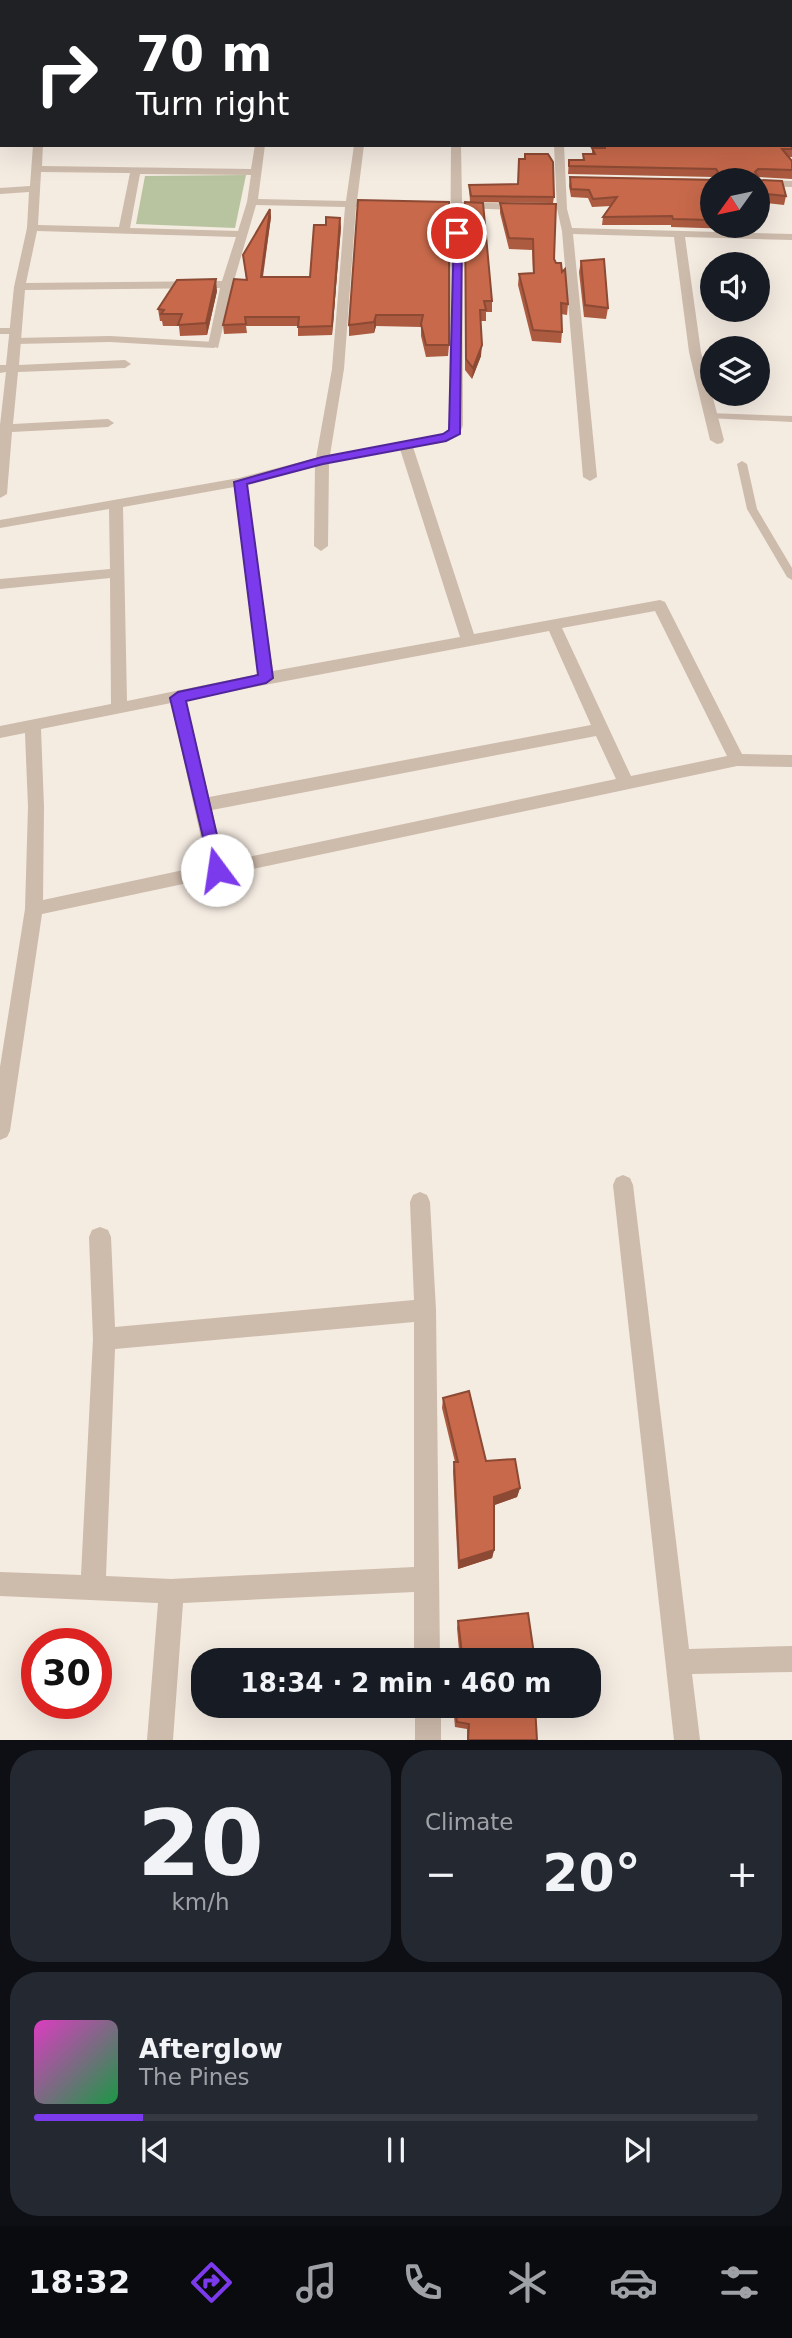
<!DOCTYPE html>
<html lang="en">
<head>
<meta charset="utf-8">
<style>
  body { margin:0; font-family:"DejaVu Sans",sans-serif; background:#242831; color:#f1f3f6; height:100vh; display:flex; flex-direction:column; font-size:26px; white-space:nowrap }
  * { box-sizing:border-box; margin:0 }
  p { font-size:23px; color:#9ea1a6 }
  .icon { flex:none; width:38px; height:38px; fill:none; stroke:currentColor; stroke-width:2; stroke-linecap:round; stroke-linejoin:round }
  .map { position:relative; height:1740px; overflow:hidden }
  .side { display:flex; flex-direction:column; gap:10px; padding:10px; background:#0d0f14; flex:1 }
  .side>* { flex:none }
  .hud { position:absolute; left:0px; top:0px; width:793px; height:147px; box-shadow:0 7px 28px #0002; background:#202124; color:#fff; overflow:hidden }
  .needle { width:46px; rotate:237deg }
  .controls { position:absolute; left:700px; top:168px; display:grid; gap:14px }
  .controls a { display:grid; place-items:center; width:70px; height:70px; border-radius:50%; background:#171b24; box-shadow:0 7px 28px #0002; font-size:35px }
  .speed { position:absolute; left:21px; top:1628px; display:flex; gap:14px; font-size:35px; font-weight:700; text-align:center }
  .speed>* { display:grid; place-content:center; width:91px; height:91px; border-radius:50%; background:#171b24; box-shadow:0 7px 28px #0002; line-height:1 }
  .speed .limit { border:10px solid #d22; background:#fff; color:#111 }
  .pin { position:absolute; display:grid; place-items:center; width:60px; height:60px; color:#fff; margin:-30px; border:4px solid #fff; border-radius:50%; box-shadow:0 2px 7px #0007 }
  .me { position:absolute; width:77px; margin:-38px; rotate:346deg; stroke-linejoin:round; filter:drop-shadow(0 0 5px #0008) }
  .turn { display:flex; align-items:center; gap:24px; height:147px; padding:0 21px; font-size:32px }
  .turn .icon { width:91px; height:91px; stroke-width:2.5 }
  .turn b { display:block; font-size:49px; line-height:60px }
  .big { font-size:52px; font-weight:700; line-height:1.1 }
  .side .card { flex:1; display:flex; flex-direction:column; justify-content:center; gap:10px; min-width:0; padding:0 24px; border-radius:28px; background:#242831 }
  .side .dial { align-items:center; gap:0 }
  .dial b { font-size:91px; line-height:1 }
  .song { display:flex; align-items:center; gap:21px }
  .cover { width:84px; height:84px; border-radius:10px; background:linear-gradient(135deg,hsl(310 70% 55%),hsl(140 70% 35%)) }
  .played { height:7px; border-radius:4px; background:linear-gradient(90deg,#7c3aed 15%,#363941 15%) }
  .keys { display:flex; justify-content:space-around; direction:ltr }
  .heat { display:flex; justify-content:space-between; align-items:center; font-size:38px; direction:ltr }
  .side .tiles { flex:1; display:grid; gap:10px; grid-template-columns:1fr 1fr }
  .card:last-child { grid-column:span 2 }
  .trip { position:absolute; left:191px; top:1648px; width:410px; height:70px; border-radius:28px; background:#171b24; box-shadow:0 7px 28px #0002; font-weight:700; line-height:70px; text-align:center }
  .tab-bar { display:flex; height:112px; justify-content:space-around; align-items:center; background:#090b0e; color:#9ea1a6 }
  .tab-bar .icon { width:49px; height:49px }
  .tab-bar .selected { color:#7c3aed }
  .tab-bar b { font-size:32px; color:#f1f3f6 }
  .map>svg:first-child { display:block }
  .green { fill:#b8c4a0 }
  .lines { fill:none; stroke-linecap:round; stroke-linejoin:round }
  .lane { fill:#cdbbac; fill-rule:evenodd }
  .street { fill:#cdbbac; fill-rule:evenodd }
  .secondary { fill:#a18a7d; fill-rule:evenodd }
  .wall { fill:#ac5a40 }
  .shaded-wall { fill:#8c4a34 }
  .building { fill:#c8694b; stroke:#8c4a34; stroke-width:2 }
  .route { fill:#7c3aed; stroke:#51269a; stroke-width:2 }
</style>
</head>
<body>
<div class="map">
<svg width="792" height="1740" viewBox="0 0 792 1740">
  <rect width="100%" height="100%" fill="#f4ebe1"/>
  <!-- green -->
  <polygon class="green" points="246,175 235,228 136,224 145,176"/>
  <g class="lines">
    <!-- lane -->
    <g class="lane">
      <polygon points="0,328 16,328 20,331 16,334 0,334"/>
      <polygon points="110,336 214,342 218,345 214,348 110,342 15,344 11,341 15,338"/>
      <polygon points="710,413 792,416 792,422 707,418 705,416"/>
      <polygon points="742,461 747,464 757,509 792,568 792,580 787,577 747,509 737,464"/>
    </g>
    <!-- street -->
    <g class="street">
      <polygon points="0,0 5,0 0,5"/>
      <rect x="62" y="0" width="8" height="2"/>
      <polygon points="144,0 245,0 247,2 145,2"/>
      <rect x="256" y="0" width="8" height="2"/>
      <polygon points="339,0 347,0 348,2 340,2"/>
      <polygon points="426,0 434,0 435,2 427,2"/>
      <polygon points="456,0 487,0 454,2"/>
      <polygon points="660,0 668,0 669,2 661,2"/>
      <polygon points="765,0 774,0 775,2 766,2"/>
      <polygon points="791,11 792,12 792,18 791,17"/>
      <rect x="0" y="27" width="2" height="6"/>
      <rect x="791" y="40" width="1" height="6"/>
      <rect x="791" y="80" width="1" height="6"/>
      <path d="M 33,145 L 43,145 L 42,166 L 251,169 L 255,145 L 265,145 L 258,199 L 346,201 L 354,145 L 364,145 L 357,201 L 365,204 L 356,207 L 344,369 L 330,455 L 442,434 L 449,430 L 451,145 L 461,145 L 462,202 L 521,204 L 526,207 L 521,210 L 462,208 L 463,425 C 458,445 430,444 413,447 L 474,634 L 660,600 L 665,602 L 742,754 L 792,755 L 792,767 L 737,766 L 42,914 L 10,1131 L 7,1137 L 0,1140 L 0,1067 L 25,909 L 28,807 L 25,733 L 0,738 L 0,726 L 111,704 L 110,578 L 0,589 L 0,579 L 110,569 L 109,509 L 0,528 L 0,520 L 239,478 L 316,458 L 332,369 L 345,207 L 256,205 L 233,284 L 218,348 L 208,345 L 220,288 L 25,290 L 19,365 L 125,360 L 131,364 L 125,368 L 18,372 L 13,424 L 108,419 L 114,423 L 108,427 L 12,432 L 7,494 L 0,498 L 0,425 L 6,372 L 0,373 L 0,365 L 6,365 L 14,287 L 27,228 L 29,192 L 0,194 L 0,188 L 30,186 ZM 41,172 L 130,173 L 119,227 L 38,225 ZM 140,174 L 251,175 L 247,202 L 238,231 L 130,228 ZM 37,231 L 236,237 L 222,281 L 26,283 ZM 400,449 L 460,637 L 273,671 L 247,484 L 315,466 L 314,546 L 321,551 L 328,546 L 329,463 ZM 234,487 L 258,674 L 127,701 L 123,507 ZM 655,611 L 727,756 L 631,776 L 562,628 ZM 549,631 L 591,725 L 209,797 L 186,700 ZM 171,703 L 207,865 L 43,900 L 44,807 L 41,729 ZM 596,736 L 616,779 L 224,862 L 212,810 Z"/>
      <polygon points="554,145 564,145 567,209 572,228 792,234 792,240 685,237 701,352 724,440 722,443 717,444 710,440 689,352 674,237 573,234 597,477 590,481 583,477 562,231 557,209"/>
      <polygon points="756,180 758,180 792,181 792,187 758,186"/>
      <polygon points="623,1175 630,1178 633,1185 689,1649 792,1646 792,1672 692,1674 700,1740 674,1740 613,1185 616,1178"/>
      <path d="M 420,1192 L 427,1195 L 430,1202 L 436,1310 L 440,1661 L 414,1661 L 414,1592 L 183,1603 L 173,1740 L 147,1740 L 158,1603 L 0,1596 L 0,1572 L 81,1575 L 93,1339 L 89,1237 L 92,1230 L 100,1227 L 108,1230 L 111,1237 L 115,1327 L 414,1300 L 410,1202 L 413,1195 ZM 414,1322 L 414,1567 L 171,1579 L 106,1576 L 115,1349 Z"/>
      <rect x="415" y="1706" width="26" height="34"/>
    </g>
    <!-- secondary -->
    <rect class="secondary" x="0" y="73" width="2" height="6"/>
  </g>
  <!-- wall -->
  <g class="wall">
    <polygon points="792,137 792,157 789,157 792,161 792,179 758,177 760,180 786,196 784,205 758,202 758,180 712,180 712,226 735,226 734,229 671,227 671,225 602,225 603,217 611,206 592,207 588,198 571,197 569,186 570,177 715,179 714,177 568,174 569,160 583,160 583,154 592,154 592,148 603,148 603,145 791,145"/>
    <polygon points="469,185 554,197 553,203 470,202"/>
    <polygon points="358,200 449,345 448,356 426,357 421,336 421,327 376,326 374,333 349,336 349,325"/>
    <polygon points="500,203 554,259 568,304 567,315 561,314 562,332 561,343 532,341 518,285 519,274 533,274 532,250 509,249 500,213"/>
    <polygon points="270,209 271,217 263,277 310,277 341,227 332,335 298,336 298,326 246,326 247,333 224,334 223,325 246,279 243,255"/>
    <polygon points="465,213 492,301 492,312 486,312 486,321 481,321 481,356 472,379 465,370"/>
    <polygon points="581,261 608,308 606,319 584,317 579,272"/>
    <polygon points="217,291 207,335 180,336 179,326 163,326 162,321 160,321 158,309"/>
    <polygon points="443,1398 486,1461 520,1488 517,1497 494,1505 494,1550 492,1558 458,1569 453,1471 454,1462 455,1462 442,1408"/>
    <polygon points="458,1621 535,1661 460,1661 457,1628"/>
    <polygon points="453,1706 535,1706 537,1740 467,1740 467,1729 455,1727"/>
  </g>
  <!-- shaded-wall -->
  <g class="shaded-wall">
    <polygon points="270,209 271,217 261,286 261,277"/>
    <polygon points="340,218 341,227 332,335 332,326"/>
    <polygon points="216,279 217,291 207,335 206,323"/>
    <polygon points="376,315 376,326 374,333 374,322"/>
    <polygon points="482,345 481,356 472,379 473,368"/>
    <polygon points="520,1488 517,1497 492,1506 494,1497"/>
    <polygon points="494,1550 492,1558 458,1569 459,1561"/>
  </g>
  <!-- building -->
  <g class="building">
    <polygon points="791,93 792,94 792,128 791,129"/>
    <polygon points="791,137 792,137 792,149 782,149 792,161 792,170 758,169 755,172 760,180 782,181 786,196 758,193 758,180 712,180 712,220 673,219 672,216 603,217 617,197 593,199 589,190 571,189 570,177 715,180 718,172 716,169 569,166 569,160 584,160 583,154 595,154 592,148 605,148 605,145 791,145"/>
    <polygon points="525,154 548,154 553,162 554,197 471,196 469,185 518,184 519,159 525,159"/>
    <polygon points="358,200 449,202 449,345 426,345 421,324 423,315 376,315 374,322 349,325"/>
    <polygon points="465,202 483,203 492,301 484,301 486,310 480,310 482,345 473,368 466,359"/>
    <polygon points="500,203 556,204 554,259 556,263 561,263 562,272 565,269 568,304 561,303 562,332 533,330 519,274 534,273 533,239 509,238"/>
    <polygon points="270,209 261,277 310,277 314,225 326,225 326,217 340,218 332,326 298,327 299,317 245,317 246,324 223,325 234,279 247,280 243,255"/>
    <polygon points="604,259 608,308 585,305 581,261"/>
    <polygon points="216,279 206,323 178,325 182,314 161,314 164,310 158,309 177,280"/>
    <polygon points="469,1391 486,1461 515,1459 520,1488 494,1497 494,1550 459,1561 454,1462 458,1462 443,1398"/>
    <polygon points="528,1613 535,1661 463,1661 458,1621"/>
    <polygon points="455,1706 535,1706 537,1740 468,1740 469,1724 457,1722"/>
  </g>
  <!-- route -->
  <polygon class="route" points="454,230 462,233 460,434 446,441 323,464 247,484 273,678 266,683 186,701 225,870 223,875 212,875 170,698 178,692 258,675 234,482 322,457 443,434 449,430"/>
</svg>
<div class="controls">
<a><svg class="needle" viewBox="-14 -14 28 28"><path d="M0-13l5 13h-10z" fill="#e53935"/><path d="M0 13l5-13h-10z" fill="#9ea1a6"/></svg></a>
<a><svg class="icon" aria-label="sound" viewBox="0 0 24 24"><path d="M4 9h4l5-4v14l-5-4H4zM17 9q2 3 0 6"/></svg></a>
<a><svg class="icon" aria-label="layers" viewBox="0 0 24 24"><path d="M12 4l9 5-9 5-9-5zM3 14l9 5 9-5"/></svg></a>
</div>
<div class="speed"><div class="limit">30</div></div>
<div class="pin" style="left:457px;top:233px;background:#d93025"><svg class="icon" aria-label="arrive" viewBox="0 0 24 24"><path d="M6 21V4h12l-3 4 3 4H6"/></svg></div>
<svg class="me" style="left:217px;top:870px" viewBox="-20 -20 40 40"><circle r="19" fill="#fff"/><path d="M0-13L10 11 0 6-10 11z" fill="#7c3aed"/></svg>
<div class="trip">18:34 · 2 min · 460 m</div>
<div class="hud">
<div class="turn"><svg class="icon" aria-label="right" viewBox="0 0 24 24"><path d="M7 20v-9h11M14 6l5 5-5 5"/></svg><div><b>70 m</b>Turn right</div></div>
</div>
</div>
<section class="side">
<div class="tiles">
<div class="card dial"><b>20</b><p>km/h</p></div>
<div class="card"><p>Climate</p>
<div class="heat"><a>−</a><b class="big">20°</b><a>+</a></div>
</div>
<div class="card">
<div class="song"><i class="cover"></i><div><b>Afterglow</b><p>The Pines</p></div></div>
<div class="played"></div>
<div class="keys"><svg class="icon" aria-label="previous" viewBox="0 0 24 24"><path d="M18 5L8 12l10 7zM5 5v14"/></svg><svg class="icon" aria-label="pause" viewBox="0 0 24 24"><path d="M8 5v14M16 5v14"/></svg><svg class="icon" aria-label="next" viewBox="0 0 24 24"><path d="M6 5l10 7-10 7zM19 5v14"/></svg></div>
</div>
</div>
</section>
<nav class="tab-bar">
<b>18:32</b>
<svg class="icon selected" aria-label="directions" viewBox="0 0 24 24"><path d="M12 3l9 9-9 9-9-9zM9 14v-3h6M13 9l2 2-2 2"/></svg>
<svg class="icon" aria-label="music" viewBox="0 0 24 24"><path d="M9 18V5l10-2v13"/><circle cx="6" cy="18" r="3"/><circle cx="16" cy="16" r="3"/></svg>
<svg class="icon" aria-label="phone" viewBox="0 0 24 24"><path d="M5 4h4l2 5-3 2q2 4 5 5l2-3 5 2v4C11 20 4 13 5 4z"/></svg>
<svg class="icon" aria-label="climate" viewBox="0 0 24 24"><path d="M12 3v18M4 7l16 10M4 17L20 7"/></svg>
<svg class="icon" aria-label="car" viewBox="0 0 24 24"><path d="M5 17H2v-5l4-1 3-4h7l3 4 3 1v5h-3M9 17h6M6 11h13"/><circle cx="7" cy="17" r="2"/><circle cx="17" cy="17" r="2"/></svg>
<svg class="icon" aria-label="filters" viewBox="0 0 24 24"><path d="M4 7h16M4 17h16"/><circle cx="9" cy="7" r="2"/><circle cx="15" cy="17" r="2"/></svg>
</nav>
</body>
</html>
